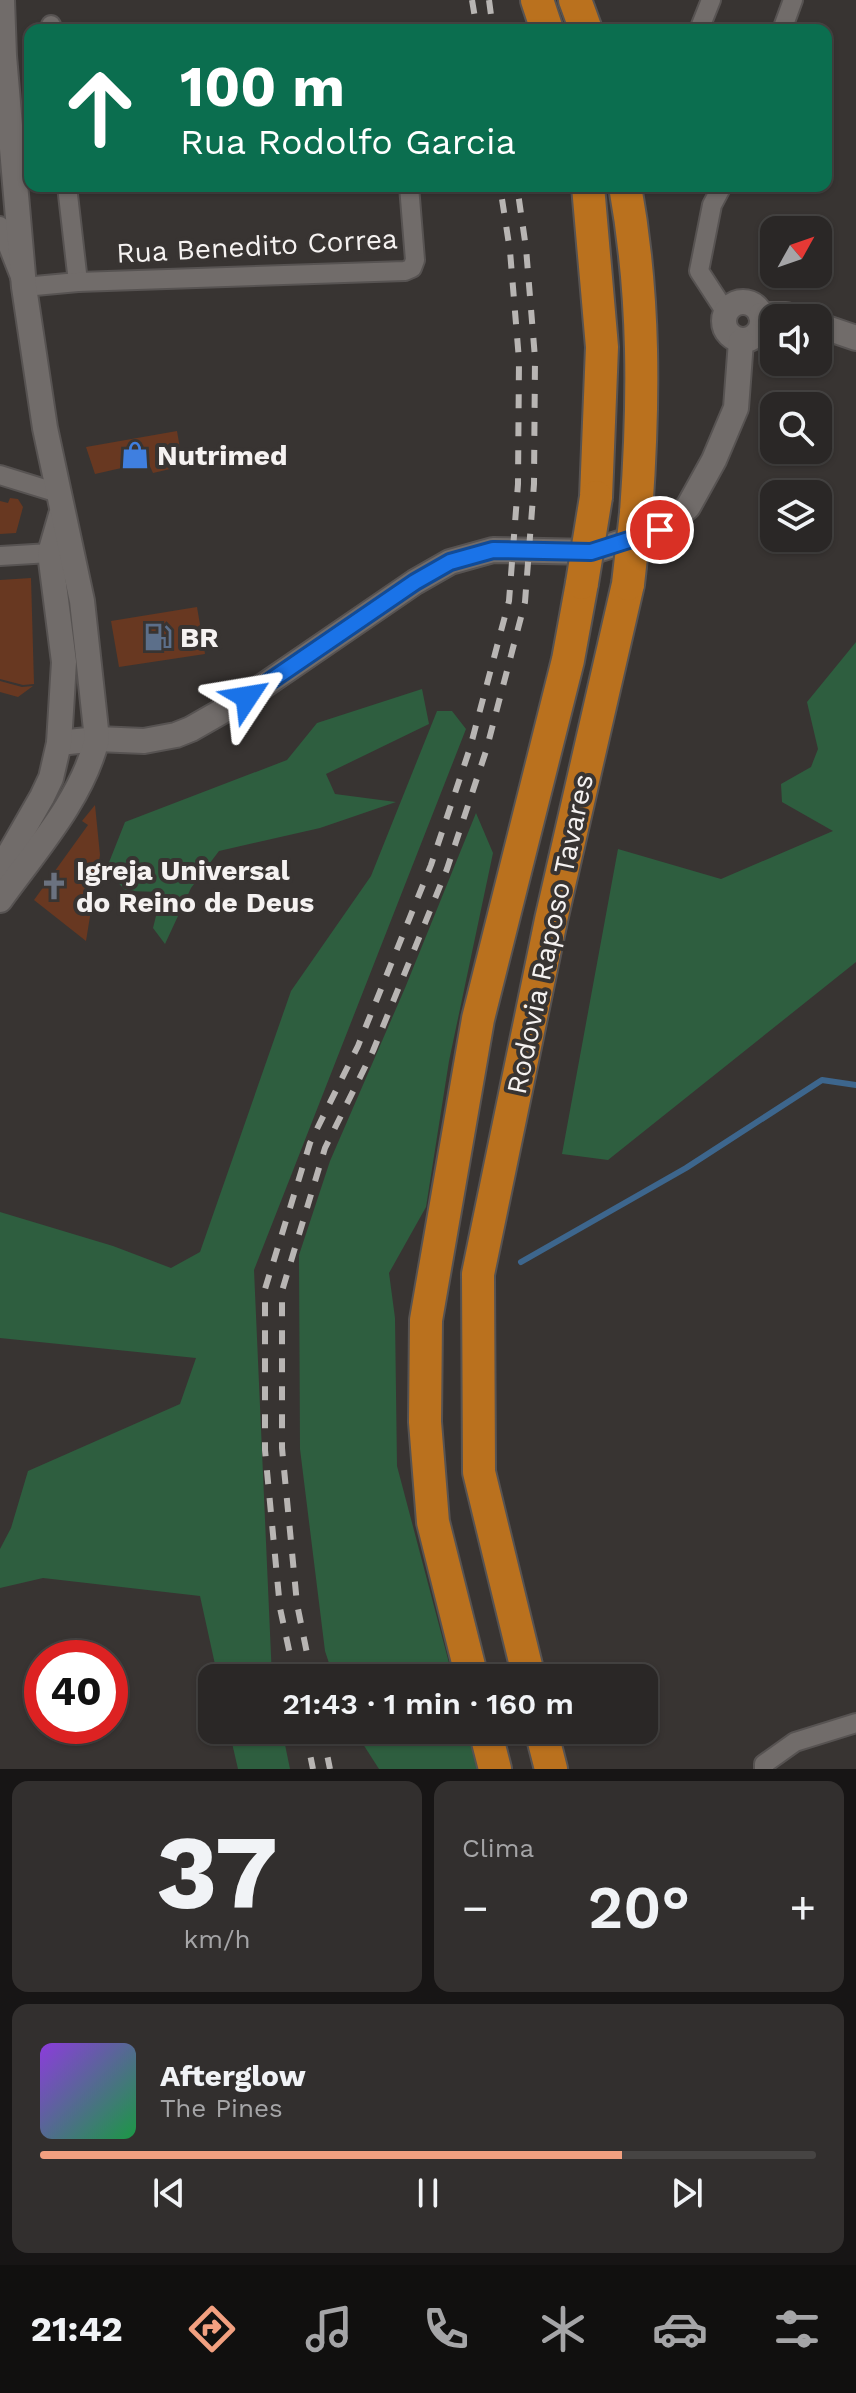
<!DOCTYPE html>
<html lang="pt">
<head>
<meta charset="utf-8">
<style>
  body { margin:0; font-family:"Work Sans",sans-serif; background:#322f2e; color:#f1f3f6; height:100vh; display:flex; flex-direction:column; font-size:30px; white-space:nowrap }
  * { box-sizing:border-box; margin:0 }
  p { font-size:26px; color:#a5a5a7 }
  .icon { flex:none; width:44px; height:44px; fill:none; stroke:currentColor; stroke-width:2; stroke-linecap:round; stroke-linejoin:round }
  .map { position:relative; height:1769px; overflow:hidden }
  .side { display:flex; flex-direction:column; gap:12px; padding:12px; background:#171515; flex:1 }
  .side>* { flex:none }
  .guide { position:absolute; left:24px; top:24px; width:808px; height:168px; border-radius:16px; box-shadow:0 2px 6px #0004,0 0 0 2px #464443; background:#0b6e4f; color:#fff; overflow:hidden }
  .needle { width:52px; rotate:50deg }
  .buttons { position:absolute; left:760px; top:216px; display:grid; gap:16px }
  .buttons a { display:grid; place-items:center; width:72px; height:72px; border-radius:16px; background:#2a2726; box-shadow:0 2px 6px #0004,0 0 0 2px #464443; font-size:40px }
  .speed { position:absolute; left:24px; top:1640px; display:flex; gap:16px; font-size:40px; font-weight:700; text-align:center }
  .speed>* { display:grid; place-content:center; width:104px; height:104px; border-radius:50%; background:#2a2726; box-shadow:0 2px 6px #0004,0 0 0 2px #464443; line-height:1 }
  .speed .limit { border:12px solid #d22; background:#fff; color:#111 }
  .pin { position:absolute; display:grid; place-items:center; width:68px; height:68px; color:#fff; margin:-34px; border:4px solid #fff; border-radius:50%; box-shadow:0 2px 8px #0007 }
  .me { position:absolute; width:88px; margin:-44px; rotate:57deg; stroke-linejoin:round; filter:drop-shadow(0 0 6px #0008) }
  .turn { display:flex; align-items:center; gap:28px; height:168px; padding:0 24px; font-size:36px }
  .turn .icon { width:104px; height:104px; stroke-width:2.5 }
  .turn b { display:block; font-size:56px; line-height:68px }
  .big { font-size:60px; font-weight:600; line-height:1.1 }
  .side .tile { flex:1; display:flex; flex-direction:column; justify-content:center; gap:12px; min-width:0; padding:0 28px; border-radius:16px; background:#322f2e }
  .side .dial { align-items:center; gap:0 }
  .dial b { font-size:104px; line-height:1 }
  .song { display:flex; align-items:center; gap:24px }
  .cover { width:96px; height:96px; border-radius:12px; background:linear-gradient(135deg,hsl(270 70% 55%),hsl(140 70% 35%)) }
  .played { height:8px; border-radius:4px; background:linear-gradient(90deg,#f2a080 75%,#464443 75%) }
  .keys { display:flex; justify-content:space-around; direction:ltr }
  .heat { display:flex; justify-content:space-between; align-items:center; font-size:44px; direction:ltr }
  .side .tiles { flex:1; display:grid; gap:12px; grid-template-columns:1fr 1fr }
  .tile:last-child { grid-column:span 2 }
  .trip { position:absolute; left:198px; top:1664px; width:460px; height:80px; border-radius:16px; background:#2a2726; box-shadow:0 2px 6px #0004,0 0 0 2px #464443; font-weight:600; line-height:80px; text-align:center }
  .tabs { display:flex; height:128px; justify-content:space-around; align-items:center; background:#11100f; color:#a5a5a7 }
  .tabs .icon { width:56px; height:56px }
  .tabs .active { color:#f2a080 }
  .tabs b { font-size:36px; color:#f1f3f6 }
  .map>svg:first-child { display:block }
  .green { fill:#2e5e3f }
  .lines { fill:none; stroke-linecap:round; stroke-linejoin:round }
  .stream { stroke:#3d668d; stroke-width:6 }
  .building { fill:#683821 }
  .street-casing { stroke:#575352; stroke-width:22 }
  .secondary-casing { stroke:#575352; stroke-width:28 }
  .highway-casing { stroke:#575352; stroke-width:36 }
  .street { stroke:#716c6a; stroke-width:18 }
  .secondary { stroke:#716c6a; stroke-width:24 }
  .highway { stroke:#ba711e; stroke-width:32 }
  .rail { stroke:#b8b5b3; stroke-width:6; stroke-dasharray:14 14; stroke-linecap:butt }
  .highway-bridge-casing { stroke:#575352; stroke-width:36; stroke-linecap:butt }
  .highway-bridge { stroke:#ba711e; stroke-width:32 }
  .route-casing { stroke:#114b97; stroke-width:20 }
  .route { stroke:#1a73e8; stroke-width:14 }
  .labels { text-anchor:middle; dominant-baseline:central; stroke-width:8; stroke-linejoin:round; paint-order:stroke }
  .street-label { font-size:28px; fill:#f5f2f1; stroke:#383432 }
  .poi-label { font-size:28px; font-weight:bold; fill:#f5f2f1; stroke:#383432; text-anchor:start }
</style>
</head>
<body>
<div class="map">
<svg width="856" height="1769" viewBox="0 0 856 1769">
  <rect width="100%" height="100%" fill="#383432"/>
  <!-- green -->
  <g class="green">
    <polygon points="856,642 856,962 608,1160 562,1154 618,849 721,879 833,831 782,802 781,784 811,767 818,749 807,702"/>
    <polygon points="422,689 429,724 326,774 335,794 396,802 320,828 219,851 191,888 165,944 153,928 162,892 126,891 106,870 125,822 287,760 317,723"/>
    <polygon points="437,711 452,711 466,729 254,1270 272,1678 218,1678 200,1596 43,1578 0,1588 0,1549 11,1528 28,1471 180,1404 196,1358 0,1338 0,1212 113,1246 171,1268 200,1252 291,991 371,876"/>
    <polygon points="476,813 493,853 449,1061 426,1207 389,1273 395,1318 397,1466 453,1678 334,1678 325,1651 300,1449 299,1255 330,1161 405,988"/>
    <polygon points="229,1730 282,1730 290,1769 238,1769"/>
    <polygon points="354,1730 467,1730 477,1769 379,1769"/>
  </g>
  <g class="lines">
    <!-- stream -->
    <polyline class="stream" points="521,1262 686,1168 822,1080 856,1085"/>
  </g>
  <!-- building -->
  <g class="building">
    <polygon points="177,431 183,466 153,473 148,462 95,474 86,447"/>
    <polygon points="10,498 18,499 23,507 16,533 0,534 0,501 8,503"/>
    <polygon points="31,578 34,684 23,685 0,679 0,580"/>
    <polygon points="197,607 205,654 119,667 111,621"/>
    <polygon points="0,681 22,687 33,686 18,697 0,692"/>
    <polygon points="95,805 100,855 86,941 34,900 88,825 82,821"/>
  </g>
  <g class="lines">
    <defs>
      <g id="street">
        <polyline points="51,25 51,30"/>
        <polyline points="699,30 711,0"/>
        <polyline points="782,30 793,0"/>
        <polyline points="67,186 78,282"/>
        <polyline points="722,186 712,205 699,271 725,311"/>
        <polyline points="0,226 24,287 78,282 405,271 412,268 415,260 409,186"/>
        <polyline points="0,475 58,493"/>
        <polyline points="0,556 50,553"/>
        <polyline points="764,1769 764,1764 795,1742 856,1723"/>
      </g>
      <g id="secondary">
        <circle cx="743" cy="321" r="19"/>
        <polyline points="761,315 786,315 796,318"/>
        <polyline points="818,325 856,338"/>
        <polyline points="59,743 97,739 144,741 176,735 191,729 247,697 415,582 450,562 493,550 591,552 660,530 688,507 714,460 736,408 741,341"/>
        <polyline points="0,870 42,797 51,778 59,743 64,662 50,553 61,515"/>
        <path d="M 0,900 C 36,850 82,799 97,739 L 82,601 L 45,428 L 24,287 L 4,56 L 2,0"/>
      </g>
      <g id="highway">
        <polyline points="537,0 547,30"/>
        <polyline points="575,0 586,30"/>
        <polyline points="588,186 602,347 596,497"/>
        <path d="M 625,186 C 645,296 644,402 636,513"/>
        <polyline points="472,1678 433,1522 425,1422 426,1320 478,1019 568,660 582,583"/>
        <polyline points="529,1678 479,1472 478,1274 551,920 628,584"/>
        <polyline points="485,1730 495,1769"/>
        <polyline points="541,1730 551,1769"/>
      </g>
    </defs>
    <!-- street casing -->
    <use href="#street" class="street-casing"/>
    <!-- secondary casing -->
    <use href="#secondary" class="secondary-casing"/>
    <!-- highway casing -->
    <use href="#highway" class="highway-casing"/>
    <!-- street -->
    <use href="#street" class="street"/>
    <!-- secondary -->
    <use href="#secondary" class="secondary"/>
    <!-- highway -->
    <use href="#highway" class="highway"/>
    <!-- rail -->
    <g class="rail">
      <polyline points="472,0 477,30"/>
      <polyline points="489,0 493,30"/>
      <polyline points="295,1678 280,1608 265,1450 265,1289 310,1143 358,1046 431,865 470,748 509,601 518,484 519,360 510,251 500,186"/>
      <polyline points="312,1678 297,1604 282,1448 282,1291 325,1148 373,1051 447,869 486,751 525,602 534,484 535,358 526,248 517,186"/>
      <polyline points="305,1730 313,1769"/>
      <polyline points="322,1730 330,1769"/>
    </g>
    <defs>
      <g id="highway-bridge">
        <polyline points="582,583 596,497"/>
        <polyline points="628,584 636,513"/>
      </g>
    </defs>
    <!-- highway-bridge casing -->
    <use href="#highway-bridge" class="highway-bridge-casing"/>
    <!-- highway-bridge -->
    <use href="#highway-bridge" class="highway-bridge"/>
  </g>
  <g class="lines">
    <defs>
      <polyline id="route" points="247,697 415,582 450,562 493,550 591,552 660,530"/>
    </defs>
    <!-- route casing -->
    <use href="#route" class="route-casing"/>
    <!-- route -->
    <use href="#route" class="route"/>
  </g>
  <!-- icons -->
  <defs>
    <symbol id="shop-bare" viewBox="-9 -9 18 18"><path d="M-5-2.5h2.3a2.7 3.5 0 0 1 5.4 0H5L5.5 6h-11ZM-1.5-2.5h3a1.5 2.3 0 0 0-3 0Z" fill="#3f7fe0" stroke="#383432" stroke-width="2.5" paint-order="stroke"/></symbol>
    <symbol id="fuel-bare" viewBox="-9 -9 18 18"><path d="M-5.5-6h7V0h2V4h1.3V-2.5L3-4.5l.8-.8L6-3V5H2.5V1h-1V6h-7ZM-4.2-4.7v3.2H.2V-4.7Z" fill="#5c6f8a" stroke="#383432" stroke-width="2.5" paint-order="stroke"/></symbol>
    <symbol id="church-bare" viewBox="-9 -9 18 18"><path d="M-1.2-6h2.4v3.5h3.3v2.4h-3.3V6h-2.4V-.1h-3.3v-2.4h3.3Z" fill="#6b7280" stroke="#383432" stroke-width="2.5" paint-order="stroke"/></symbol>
  </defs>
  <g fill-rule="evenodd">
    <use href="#shop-bare" x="115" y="435" width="40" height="40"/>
    <use href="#fuel-bare" x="138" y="617" width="40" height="40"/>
    <use href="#church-bare" x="34" y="866" width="40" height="40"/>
  </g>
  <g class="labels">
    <!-- street labels -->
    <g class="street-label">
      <text transform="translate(257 246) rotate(-3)">Rua Benedito Correa</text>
      <text transform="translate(550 934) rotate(-78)">Rodovia Raposo Tavares</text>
    </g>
    <!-- poi labels -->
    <g class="poi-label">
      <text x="157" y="455">Nutrimed</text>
      <text x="180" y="637">BR</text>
      <text x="76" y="870">Igreja Universal<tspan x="76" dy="32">do Reino de Deus</tspan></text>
    </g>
  </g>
</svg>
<div class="buttons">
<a><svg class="needle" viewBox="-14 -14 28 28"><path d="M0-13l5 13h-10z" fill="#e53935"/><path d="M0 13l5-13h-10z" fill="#a5a5a7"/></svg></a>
<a><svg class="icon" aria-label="sound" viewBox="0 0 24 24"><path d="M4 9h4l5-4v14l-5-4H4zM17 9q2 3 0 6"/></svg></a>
<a><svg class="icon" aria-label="search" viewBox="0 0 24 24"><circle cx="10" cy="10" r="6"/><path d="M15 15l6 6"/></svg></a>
<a><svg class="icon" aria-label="layers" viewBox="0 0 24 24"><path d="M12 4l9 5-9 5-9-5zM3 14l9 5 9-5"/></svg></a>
</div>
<div class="speed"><div class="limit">40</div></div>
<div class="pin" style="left:660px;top:530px;background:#d93025"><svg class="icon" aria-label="arrive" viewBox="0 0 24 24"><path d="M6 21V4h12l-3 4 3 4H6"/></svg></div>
<svg class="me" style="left:247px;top:697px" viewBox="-20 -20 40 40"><path d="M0-17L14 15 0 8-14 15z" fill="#1a73e8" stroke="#fff" stroke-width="4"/></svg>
<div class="trip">21:43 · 1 min · 160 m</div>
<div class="guide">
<div class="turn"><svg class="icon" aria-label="ahead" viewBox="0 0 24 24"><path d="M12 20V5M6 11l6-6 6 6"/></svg><div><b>100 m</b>Rua Rodolfo Garcia</div></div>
</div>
</div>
<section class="side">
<div class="tiles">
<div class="tile dial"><b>37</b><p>km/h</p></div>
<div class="tile"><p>Clima</p>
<div class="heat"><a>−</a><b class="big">20°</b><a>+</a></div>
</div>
<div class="tile">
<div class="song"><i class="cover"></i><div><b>Afterglow</b><p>The Pines</p></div></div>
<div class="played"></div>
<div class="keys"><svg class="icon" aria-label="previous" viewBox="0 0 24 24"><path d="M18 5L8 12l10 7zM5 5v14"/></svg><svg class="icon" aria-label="pause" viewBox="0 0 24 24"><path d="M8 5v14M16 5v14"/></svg><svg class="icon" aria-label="next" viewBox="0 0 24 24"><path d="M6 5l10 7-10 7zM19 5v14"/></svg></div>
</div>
</div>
</section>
<nav class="tabs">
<b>21:42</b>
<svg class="icon active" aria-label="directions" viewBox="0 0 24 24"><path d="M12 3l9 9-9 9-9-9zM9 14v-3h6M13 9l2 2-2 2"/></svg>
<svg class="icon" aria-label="music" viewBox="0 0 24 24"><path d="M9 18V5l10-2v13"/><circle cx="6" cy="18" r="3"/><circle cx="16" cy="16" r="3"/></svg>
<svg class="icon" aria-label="phone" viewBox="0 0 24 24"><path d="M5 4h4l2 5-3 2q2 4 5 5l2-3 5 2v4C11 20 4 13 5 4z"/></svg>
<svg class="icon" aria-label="climate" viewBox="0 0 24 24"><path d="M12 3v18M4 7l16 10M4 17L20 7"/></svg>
<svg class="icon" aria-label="car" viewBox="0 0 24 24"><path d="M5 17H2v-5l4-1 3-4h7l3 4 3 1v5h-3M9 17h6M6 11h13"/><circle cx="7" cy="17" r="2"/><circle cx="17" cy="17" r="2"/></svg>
<svg class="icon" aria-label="filters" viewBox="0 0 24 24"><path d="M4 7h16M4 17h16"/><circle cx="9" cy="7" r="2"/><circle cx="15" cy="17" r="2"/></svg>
</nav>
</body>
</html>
